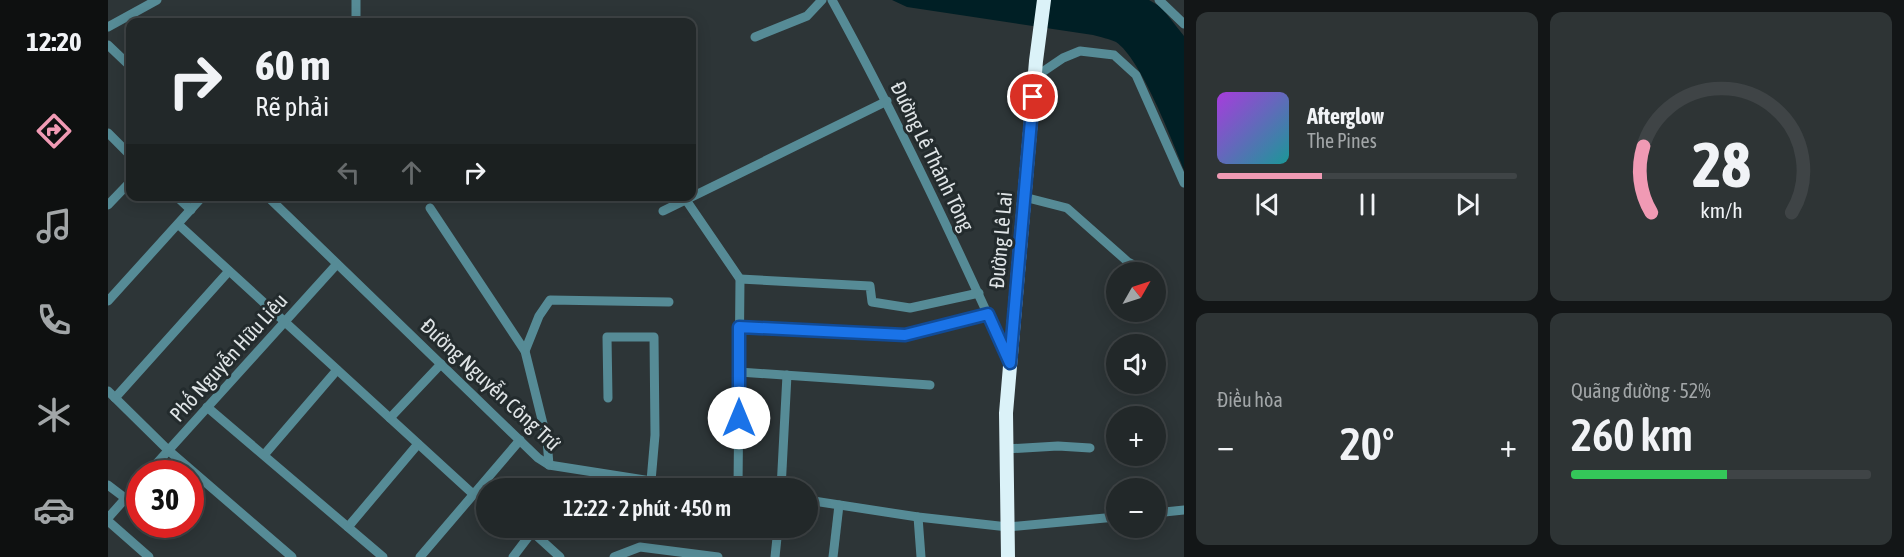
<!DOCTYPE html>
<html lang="vi">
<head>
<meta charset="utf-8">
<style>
  body { margin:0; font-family:"Asap Condensed",sans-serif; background:#2e3435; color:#f1f3f6; height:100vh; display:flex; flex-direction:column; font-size:22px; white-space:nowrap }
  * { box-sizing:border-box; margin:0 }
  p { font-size:20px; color:#a2a6a8 }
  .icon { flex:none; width:33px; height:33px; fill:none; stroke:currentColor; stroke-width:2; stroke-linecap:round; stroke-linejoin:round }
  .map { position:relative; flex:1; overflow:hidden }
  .details { display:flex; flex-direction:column; gap:12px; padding:12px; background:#131617; width:720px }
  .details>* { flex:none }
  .hud { position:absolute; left:18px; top:18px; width:570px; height:183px; border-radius:12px; box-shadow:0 3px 15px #0003,0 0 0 2px #3f4446; background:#222829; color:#f1f3f6; overflow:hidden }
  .needle { width:39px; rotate:51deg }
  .tools { position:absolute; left:998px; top:262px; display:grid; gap:12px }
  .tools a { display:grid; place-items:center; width:60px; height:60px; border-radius:50%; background:#222829; box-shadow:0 3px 15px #0003,0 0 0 2px #3f4446; font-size:30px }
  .speed { position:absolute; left:18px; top:460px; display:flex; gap:12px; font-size:30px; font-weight:700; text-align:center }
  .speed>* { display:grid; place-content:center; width:78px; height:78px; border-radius:50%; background:#222829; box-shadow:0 3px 15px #0003,0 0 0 2px #3f4446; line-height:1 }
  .speed .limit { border:9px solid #d22; background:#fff; color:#111 }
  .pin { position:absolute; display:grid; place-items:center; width:51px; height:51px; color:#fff; margin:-26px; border:3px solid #fff; border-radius:50%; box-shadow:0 2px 6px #0007 }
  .me { position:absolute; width:66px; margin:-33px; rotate:0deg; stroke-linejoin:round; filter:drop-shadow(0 0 4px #0008) }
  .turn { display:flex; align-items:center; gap:21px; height:126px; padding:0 30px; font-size:27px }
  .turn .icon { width:78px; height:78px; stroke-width:2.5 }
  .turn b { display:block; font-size:42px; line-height:51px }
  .lanes { display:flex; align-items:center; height:57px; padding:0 30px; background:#0003; justify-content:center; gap:30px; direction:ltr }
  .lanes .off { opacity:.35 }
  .big { font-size:45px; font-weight:600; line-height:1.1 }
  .details .tile { flex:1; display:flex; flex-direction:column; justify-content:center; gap:9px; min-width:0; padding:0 21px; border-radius:12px; background:#2e3435 }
  .details .dial { align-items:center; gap:0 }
  .dial svg { height:156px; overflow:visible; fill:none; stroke:#3f4446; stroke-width:7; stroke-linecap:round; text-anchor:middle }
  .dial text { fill:#f1f3f6; stroke:none }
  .song { display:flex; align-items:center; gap:18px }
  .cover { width:72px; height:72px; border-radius:9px; background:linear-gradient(135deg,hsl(280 70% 55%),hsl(180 70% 35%)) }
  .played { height:6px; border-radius:3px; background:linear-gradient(90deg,#f09ab4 35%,#3f4446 35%) }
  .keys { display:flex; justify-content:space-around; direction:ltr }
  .heat { display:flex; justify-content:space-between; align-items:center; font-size:33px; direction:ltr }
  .charge { height:9px; border-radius:4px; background:linear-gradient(90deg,#34c759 52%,#3f4446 0) }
  .details .tiles { flex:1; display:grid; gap:12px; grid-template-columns:repeat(2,1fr) }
  .trip { position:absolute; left:368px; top:478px; width:342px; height:60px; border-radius:30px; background:#222829; box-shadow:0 3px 15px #0003,0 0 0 2px #3f4446; font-weight:600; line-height:60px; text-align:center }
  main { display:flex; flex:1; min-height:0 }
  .tab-bar { display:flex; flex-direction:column; width:108px; justify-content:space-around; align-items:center; background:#0e1010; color:#a2a6a8 }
  .tab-bar .icon { width:42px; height:42px }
  .tab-bar .selected { color:#f09ab4 }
  .tab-bar b { font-size:27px; color:#f1f3f6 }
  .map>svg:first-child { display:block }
  .water { fill:#001f25 }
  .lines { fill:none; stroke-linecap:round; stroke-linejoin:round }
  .minor { stroke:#568b96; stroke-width:9 }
  .highway { stroke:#dbf2f8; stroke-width:14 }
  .route-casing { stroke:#114b97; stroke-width:15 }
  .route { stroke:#1a73e8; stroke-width:10 }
  .labels { text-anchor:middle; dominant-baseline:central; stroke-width:6; stroke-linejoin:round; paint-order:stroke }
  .street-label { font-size:21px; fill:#dfe4e6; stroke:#232b2d }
</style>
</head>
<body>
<main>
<nav class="tab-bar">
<b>12:20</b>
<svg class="icon selected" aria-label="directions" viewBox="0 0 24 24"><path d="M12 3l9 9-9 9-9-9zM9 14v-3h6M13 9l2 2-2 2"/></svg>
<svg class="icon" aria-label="music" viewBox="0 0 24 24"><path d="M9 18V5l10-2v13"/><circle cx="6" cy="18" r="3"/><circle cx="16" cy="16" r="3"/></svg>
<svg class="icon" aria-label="phone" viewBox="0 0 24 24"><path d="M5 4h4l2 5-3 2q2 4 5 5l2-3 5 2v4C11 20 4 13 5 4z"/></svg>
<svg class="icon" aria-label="climate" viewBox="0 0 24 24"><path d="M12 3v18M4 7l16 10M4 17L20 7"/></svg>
<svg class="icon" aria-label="car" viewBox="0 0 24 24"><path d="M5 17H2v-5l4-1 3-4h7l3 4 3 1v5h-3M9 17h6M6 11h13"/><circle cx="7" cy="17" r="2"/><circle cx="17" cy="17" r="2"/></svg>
</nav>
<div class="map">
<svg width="1076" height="557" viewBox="0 0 1076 557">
  <rect width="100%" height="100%" fill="#2d3537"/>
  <!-- water -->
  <path class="water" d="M 784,0 L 1041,0 L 1053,7 L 1076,36 L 1076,170 C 1064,140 1033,59 1008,42 C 1002,39 992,37 985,35 L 799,7 Z"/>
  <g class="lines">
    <!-- minor -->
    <g class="minor">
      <polyline points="248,0 248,22"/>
      <path d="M 724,0 C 789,118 845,238 901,361"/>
      <polyline points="1051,0 1076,24"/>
      <polyline points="0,27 49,0"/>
      <polyline points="647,37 699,16 714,0"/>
      <polyline points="0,45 22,66"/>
      <polyline points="927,77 955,58 972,51 1006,55 1028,75 1076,183"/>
      <polyline points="0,133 22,155"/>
      <polyline points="68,196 83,210"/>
      <polyline points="159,196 430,458 441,465 543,481 634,489"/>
      <polyline points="916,197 959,208 1020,262 1041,273"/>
      <polyline points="578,200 632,279 630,488"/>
      <polyline points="0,205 22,182"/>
      <polyline points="322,208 417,351 439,440 441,465"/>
      <polyline points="555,211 779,101"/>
      <polyline points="71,225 365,494"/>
      <polyline points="632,279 762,286 764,302 802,308 871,293"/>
      <polyline points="0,301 95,196"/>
      <polyline points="631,327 797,335 880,314"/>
      <polyline points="417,351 431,316 442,300 561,302"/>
      <polyline points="631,372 822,385"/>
      <polyline points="0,391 60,450 184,557"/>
      <polyline points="7,398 121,271"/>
      <polyline points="500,398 499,337 546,337 547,435 543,481"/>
      <polyline points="99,407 275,557"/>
      <polyline points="282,418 333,364"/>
      <polyline points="898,449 950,446 982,448"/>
      <polyline points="156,455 229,370"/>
      <polyline points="39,474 229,264"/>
      <polyline points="0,485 17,498"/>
      <polyline points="673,489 679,375"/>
      <polyline points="699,500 810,517 900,527 1008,517"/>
      <polyline points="1047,513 1076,510"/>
      <polyline points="810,517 813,557"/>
      <polyline points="0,518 32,482"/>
      <polyline points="0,521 41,557"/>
      <polyline points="240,527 310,444"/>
      <polyline points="420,528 452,557"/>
      <polyline points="312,557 412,440"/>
      <polyline points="405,557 424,532"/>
      <polyline points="506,557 532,547 610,557"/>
      <polyline points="667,557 670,528"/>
      <polyline points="725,557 731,505"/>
    </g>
    <!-- highway -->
    <polyline class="highway" points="900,557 898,413 928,61 936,0"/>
  </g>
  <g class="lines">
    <defs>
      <polyline id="route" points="631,418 631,327 797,335 880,314 902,363 925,97"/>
    </defs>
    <!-- route casing -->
    <use href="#route" class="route-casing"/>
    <!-- route -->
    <use href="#route" class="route"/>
  </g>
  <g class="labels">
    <!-- street labels -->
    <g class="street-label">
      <text transform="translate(825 156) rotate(64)">Đường Lê Thánh Tông</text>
      <text transform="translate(892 240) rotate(-85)">Đường Lê Lai</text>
      <text transform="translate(120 357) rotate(-48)">Phố Nguyễn Hữu Liêu</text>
      <text transform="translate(383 384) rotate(43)">Đường Nguyễn Công Trứ</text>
    </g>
  </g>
</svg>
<div class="tools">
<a><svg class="needle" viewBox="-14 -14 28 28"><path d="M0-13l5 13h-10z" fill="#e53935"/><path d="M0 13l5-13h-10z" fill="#a2a6a8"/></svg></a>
<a><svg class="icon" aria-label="sound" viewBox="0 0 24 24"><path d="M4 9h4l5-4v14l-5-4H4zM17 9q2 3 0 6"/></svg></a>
<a>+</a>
<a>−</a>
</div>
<div class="speed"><div class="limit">30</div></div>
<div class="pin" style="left:925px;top:97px;background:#d93025"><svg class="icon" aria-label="arrive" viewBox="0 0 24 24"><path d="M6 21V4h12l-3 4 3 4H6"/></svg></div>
<svg class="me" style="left:631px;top:418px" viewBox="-20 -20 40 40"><circle r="19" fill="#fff"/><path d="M0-13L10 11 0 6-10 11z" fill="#1a73e8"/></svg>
<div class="trip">12:22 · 2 phút · 450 m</div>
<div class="hud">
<div class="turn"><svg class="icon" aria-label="right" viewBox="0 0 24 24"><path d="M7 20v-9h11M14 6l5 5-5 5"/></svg><div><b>60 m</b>Rẽ phải</div></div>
<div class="lanes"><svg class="icon off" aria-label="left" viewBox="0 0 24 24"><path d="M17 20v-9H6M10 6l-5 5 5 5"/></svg><svg class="icon off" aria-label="ahead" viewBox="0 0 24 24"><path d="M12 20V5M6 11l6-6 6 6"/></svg><svg class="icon" aria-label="right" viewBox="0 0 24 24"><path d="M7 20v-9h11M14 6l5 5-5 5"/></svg></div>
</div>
</div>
<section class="details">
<div class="tiles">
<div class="tile">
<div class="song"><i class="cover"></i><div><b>Afterglow</b><p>The Pines</p></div></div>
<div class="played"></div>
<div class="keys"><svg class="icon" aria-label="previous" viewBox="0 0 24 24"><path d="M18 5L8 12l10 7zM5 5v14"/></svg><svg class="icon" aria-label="pause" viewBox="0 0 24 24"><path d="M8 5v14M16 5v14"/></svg><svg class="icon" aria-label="next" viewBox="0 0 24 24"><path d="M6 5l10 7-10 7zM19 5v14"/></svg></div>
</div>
<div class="tile dial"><svg viewBox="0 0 100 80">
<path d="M14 69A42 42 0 1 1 86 69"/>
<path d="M14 69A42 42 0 0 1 10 35" stroke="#f09ab4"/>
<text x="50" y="56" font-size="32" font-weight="700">28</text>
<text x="50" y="72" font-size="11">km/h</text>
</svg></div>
<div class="tile"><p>Điều hòa</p>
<div class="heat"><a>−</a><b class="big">20°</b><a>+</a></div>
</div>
<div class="tile"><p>Quãng đường · 52%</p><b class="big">260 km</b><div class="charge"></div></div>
</div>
</section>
</main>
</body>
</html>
